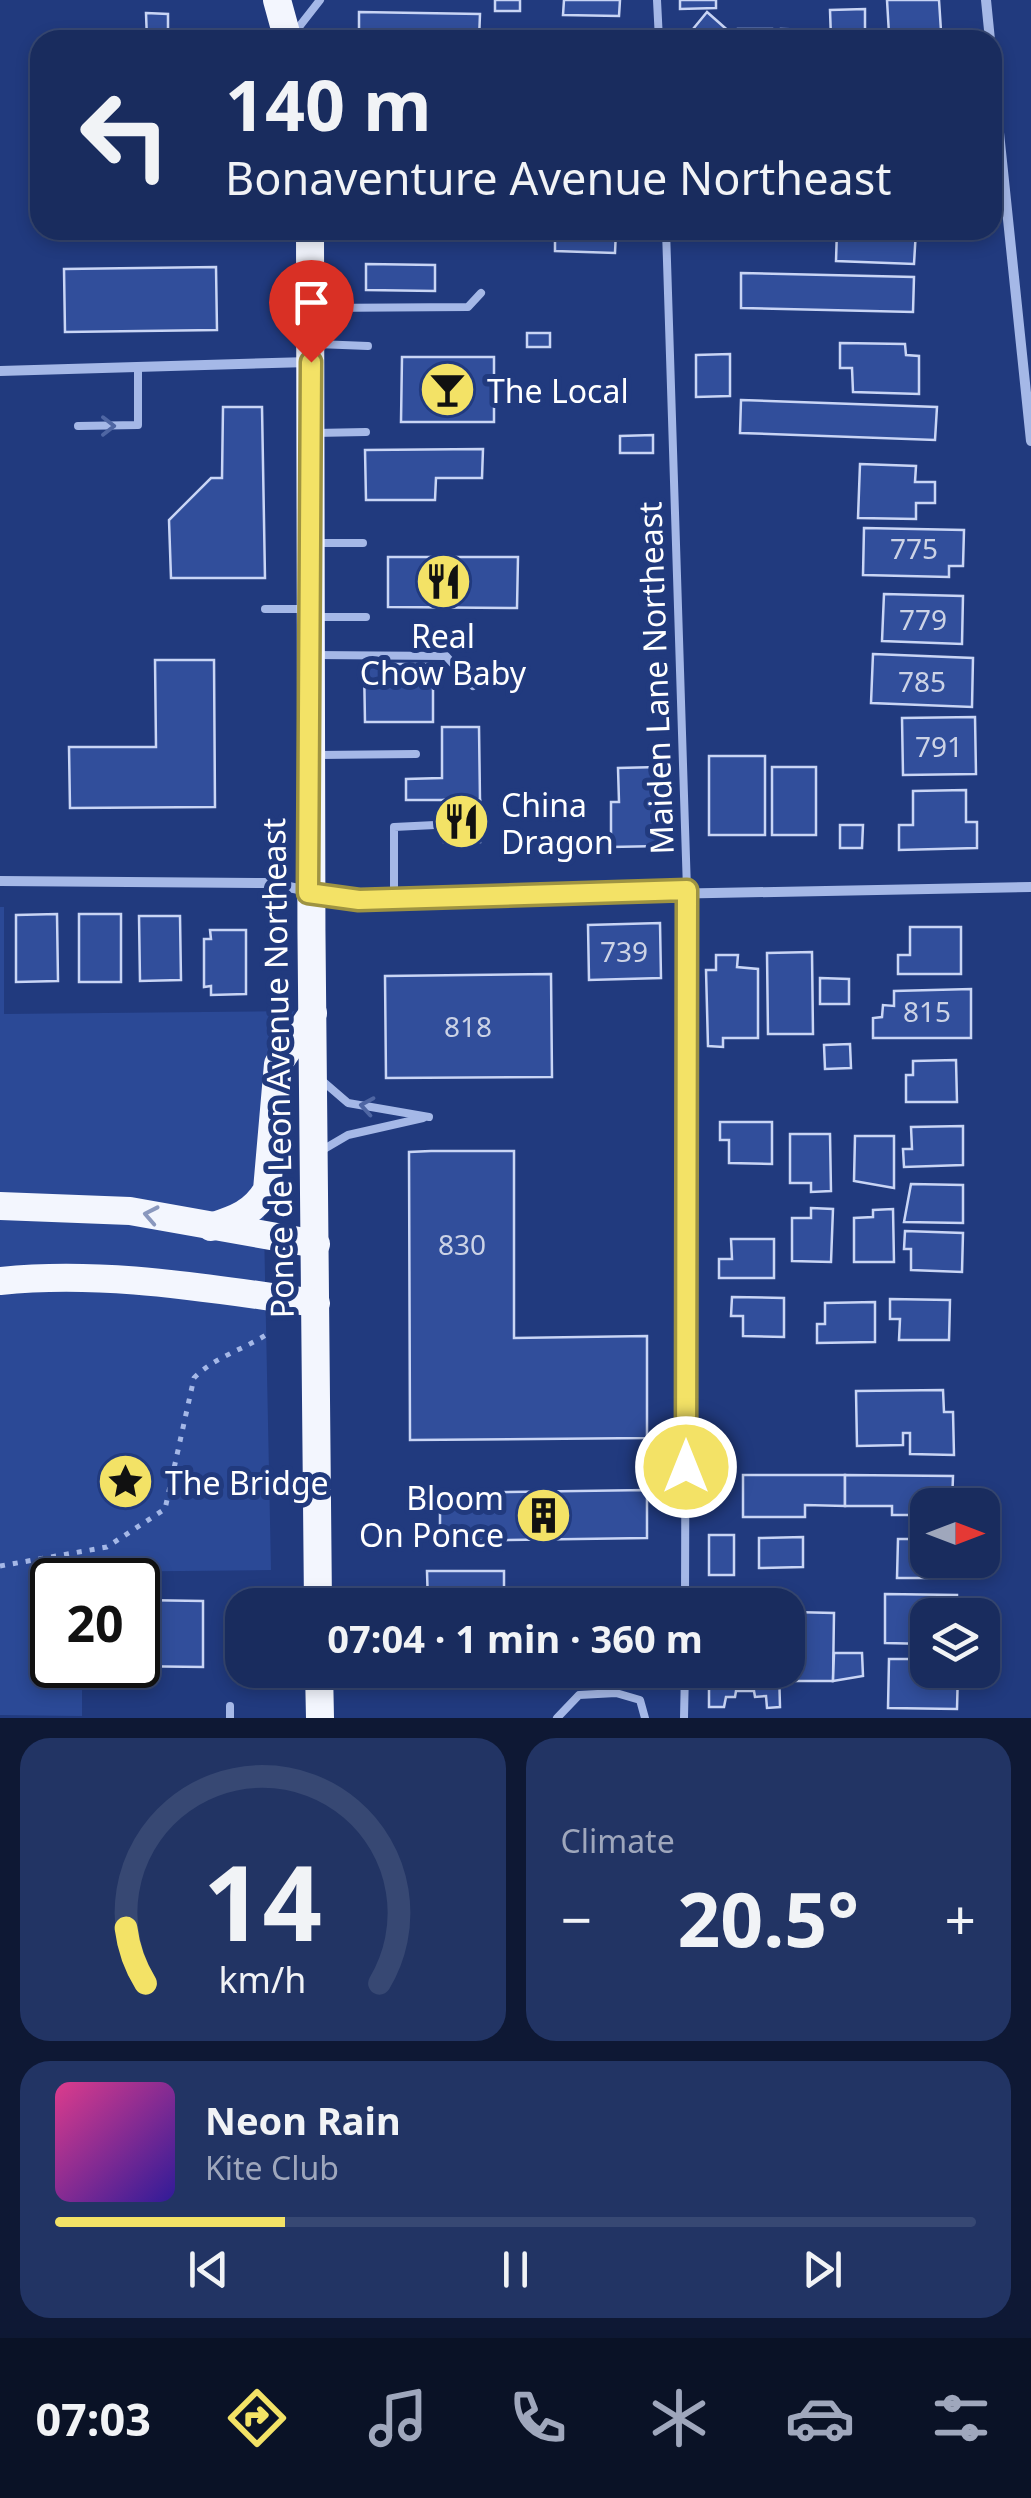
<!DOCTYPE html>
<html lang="en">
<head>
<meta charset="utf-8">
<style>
  body { margin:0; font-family:"Noto Sans",sans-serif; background:#223464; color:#f1f3f6; height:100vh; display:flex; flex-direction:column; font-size:38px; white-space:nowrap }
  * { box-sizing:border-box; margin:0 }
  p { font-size:32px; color:#9fa7bc }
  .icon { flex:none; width:55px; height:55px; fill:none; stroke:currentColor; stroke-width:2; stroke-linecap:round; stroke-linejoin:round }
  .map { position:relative; height:1718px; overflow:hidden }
  .side { display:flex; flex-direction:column; gap:20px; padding:20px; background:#0e1834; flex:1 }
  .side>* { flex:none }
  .top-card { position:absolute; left:30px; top:30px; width:972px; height:210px; border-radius:30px; box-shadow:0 5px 15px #0003,0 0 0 2px #374873; background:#192c5e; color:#f1f3f6; overflow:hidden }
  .needle { width:65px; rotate:90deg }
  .fabs { position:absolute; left:910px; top:1488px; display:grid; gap:20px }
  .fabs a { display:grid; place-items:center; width:90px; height:90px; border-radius:20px; background:#192c5e; box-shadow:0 5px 15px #0003,0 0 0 2px #374873; font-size:50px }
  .speed { position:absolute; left:30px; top:1558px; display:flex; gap:20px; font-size:50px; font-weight:700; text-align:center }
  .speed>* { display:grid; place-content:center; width:130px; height:130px; border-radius:50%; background:#192c5e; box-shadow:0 5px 15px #0003,0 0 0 2px #374873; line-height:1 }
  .speed .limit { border:5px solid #111; border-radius:15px; background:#fff; color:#111 }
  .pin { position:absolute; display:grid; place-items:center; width:85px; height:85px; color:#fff; margin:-102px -42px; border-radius:50% 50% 50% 0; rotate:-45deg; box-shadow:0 0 10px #0007 }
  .pin .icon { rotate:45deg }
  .me { position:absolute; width:110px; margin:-55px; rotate:0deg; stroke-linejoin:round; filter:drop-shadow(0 0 8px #0008) }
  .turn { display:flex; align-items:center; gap:35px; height:210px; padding:0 30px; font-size:45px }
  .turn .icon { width:130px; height:130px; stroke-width:2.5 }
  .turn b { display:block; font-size:70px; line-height:85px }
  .big { font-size:75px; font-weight:700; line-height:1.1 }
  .side .widget { flex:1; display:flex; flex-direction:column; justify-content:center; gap:15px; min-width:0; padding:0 35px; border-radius:30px; background:#223464 }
  .side .dial { align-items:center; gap:0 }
  .dial svg { height:260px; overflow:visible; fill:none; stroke:#374873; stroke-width:7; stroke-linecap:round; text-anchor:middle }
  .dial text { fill:#f1f3f6; stroke:none }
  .song { display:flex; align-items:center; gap:30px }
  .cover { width:120px; height:120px; border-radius:15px; background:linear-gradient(135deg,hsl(330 70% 55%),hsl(250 70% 35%)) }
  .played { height:10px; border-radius:5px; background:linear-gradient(90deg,#f3e266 25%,#374873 25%) }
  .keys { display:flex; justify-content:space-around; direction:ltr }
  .heat { display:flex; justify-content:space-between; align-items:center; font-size:55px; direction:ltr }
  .side .tiles { flex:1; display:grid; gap:20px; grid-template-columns:1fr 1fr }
  .widget:last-child { grid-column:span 2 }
  .trip { position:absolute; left:225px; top:1588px; width:580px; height:100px; border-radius:30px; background:#192c5e; box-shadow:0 5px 15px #0003,0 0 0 2px #374873; font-weight:700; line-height:100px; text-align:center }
  .menu { display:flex; height:160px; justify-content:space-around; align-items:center; background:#0a1226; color:#9fa7bc }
  .menu .icon { width:70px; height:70px }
  .menu .active { color:#f3e266 }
  .menu b { font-size:45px; color:#f1f3f6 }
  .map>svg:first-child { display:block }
  .green { fill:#2b4996 }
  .building { fill:#314e9b; stroke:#c9d5f5; stroke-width:2.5 }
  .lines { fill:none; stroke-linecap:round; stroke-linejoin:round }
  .path { stroke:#a5b8e7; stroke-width:5; stroke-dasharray:5 8; stroke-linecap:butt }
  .service { stroke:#a5b8e7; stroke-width:8 }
  .minor { stroke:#a5b8e7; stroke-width:10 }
  .trunk { stroke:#f3f6fe; stroke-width:28 }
  .oneway { stroke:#4f66a3 }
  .oneway2 { stroke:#8a98be }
  .route-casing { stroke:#9e9342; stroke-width:25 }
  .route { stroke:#f3e266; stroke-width:18 }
  .labels { text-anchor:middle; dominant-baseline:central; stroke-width:10; stroke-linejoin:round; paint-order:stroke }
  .number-label { font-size:28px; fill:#ccd3e6 }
  .poi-label { font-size:32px; fill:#fff; stroke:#213a7e; text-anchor:start }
  .street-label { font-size:32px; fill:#fff; stroke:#213a7e }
</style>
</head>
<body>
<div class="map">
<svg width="1031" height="1718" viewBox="0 0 1031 1718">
  <rect width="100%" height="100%" fill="#213a7e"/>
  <!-- green -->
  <polygon class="green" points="0,907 4,907 4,1014 294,1011 270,1072 263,1178 271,1570 82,1572 82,1580 52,1580 52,1665 82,1665 82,1716 0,1715"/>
  <!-- building -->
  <g class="building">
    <rect x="495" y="0" width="25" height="11"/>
    <polygon points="564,0 620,0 619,16 563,15"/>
    <polygon points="680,0 716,0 716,8 680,9"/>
    <polygon points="887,0 939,0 941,31 889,34"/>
    <polygon points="865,9 865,37 831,38 830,10"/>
    <polygon points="359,12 480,14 479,40 359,40"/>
    <polygon points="707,12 733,35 729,40 684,40"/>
    <polygon points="146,13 168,14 168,40 147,40"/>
    <rect x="738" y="29" width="34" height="11"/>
    <polygon points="781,29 816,30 815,40 781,40"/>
    <polygon points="555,230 616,230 615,253 555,251"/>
    <polygon points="837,230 916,230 914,264 836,261"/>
    <polygon points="366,264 435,265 435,291 366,290"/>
    <polygon points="216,267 217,330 65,332 64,269"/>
    <polygon points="741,273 914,277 913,312 741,308"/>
    <rect x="527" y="333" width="23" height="14"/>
    <polygon points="840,343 905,344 906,355 919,356 919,394 853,392 852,368 840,368"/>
    <polygon points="730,354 730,396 696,397 696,355"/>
    <polygon points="402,357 494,357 494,422 401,422"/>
    <polygon points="741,400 937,407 935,440 740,433"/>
    <polygon points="223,407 262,407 265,578 171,578 169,520 211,478 222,478"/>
    <polygon points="653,435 653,453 620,453 620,436"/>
    <polygon points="483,449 482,478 436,478 435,500 366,500 365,450"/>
    <polygon points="860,464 916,466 915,482 935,482 935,503 916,503 916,519 858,518"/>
    <polygon points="864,528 964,530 963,566 949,566 949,577 863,575"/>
    <polygon points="388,557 518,557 517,608 388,607"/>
    <polygon points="884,594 963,596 962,644 882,641"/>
    <polygon points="873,654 973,658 972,707 871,703"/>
    <polygon points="155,660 214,660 215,807 70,808 69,747 156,747"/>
    <polygon points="364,664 433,664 433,722 365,722"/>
    <polygon points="975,717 976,774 903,775 902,718"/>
    <polygon points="442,727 479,727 480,800 406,800 406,779 442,778"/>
    <rect x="709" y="756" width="56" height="79"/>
    <polygon points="658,767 660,846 611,847 611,802 619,802 618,768"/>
    <rect x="772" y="767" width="44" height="68"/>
    <polygon points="966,790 966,822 977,822 977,848 899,850 899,825 913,825 913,791"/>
    <rect x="444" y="800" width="36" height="42"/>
    <polygon points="840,825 863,825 862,848 840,848"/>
    <polygon points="57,914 58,981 16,982 16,915"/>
    <rect x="79" y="914" width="42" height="68"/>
    <polygon points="139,916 180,916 181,980 140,981"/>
    <polygon points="660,923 661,978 589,980 588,925"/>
    <polygon points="910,927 961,927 961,974 898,974 898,955 910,955"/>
    <polygon points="210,930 246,930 246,994 211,995 211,986 204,987 204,939 211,939"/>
    <polygon points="812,952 813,1034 768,1034 767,953"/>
    <polygon points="716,955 738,955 737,967 758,969 758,1038 723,1038 723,1047 708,1046 706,970 716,970"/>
    <polygon points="551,974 552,1077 386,1078 385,976"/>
    <polygon points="820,978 849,979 849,1004 820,1004"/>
    <polygon points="971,989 971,1038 873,1038 873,1018 882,1017 883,1005 894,1006 894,991"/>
    <polygon points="850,1044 851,1068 825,1069 824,1045"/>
    <polygon points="956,1060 957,1102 906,1102 906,1075 913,1075 913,1061"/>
    <polygon points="720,1122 772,1122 772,1164 729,1163 729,1140 720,1140"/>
    <polygon points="963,1126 963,1165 904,1167 903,1149 912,1149 911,1127"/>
    <polygon points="790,1134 830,1134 831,1191 811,1192 811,1183 790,1183"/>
    <polygon points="855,1136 894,1136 894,1188 854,1181"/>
    <polygon points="431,1151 514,1151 514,1338 647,1336 647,1438 410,1440 409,1152"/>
    <polygon points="911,1184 963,1185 963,1223 904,1222"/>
    <polygon points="811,1208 833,1209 831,1262 792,1261 792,1218 811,1218"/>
    <polygon points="893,1209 894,1262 854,1262 854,1218 873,1217 873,1210"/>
    <polygon points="905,1231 963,1233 962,1272 911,1270 911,1249 904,1249"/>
    <polygon points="731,1239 774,1239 774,1278 719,1278 719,1259 732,1259"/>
    <polygon points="732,1297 784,1298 784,1337 743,1336 743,1316 731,1316"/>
    <polygon points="890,1299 950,1300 949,1340 899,1340 900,1319 890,1319"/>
    <polygon points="875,1302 875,1342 817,1343 817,1324 825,1324 825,1303"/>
    <polygon points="943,1390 944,1412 953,1412 954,1455 910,1454 910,1433 903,1433 903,1445 857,1446 856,1391"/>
    <polygon points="743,1475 845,1475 845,1506 805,1505 805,1517 743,1517"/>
    <polygon points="845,1475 953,1476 952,1505 928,1505 928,1515 892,1515 892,1506 845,1506"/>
    <polygon points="647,1490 647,1538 440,1541 440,1493"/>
    <rect x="709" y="1535" width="25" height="40"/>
    <polygon points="803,1537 803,1567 759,1568 759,1538"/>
    <polygon points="898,1539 928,1539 928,1560 956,1560 956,1578 897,1578"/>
    <polygon points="427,1571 504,1571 504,1605 428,1605"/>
    <polygon points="885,1594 957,1595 957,1615 928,1615 928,1644 885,1643"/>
    <polygon points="138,1600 203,1601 203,1667 125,1666 138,1665"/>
    <polygon points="793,1612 834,1613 833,1681 793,1681"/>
    <polygon points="834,1653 862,1653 863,1676 833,1681"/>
    <polygon points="889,1659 928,1659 928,1670 958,1670 957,1709 888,1708"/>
    <polygon points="709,1670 779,1670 780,1707 767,1708 766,1696 755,1697 754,1691 736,1691 735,1697 726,1697 724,1707 709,1707"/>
  </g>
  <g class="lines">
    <!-- path -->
    <path class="path" d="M 0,1566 L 107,1547 L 165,1509 L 194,1378 C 213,1358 242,1350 266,1335"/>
    <!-- service -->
    <g class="service">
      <polyline points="657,0 659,40"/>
      <polyline points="295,32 320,0"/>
      <polyline points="666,230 687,890 685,1605"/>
      <polyline points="315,308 468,307 481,293"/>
      <polyline points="317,344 368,346"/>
      <polyline points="78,426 138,425 138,367"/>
      <polyline points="315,433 366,432"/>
      <polyline points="317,543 363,543"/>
      <polyline points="265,609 305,609"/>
      <polyline points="314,617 366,617"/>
      <polyline points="314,655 446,656 473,686"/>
      <polyline points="319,755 416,754"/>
      <polyline points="394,898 394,827 435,825"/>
      <polyline points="319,1078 348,1103 429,1117"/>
      <polyline points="319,1152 348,1135 423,1118"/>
      <polyline points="229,1610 242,1610"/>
      <polyline points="230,1706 230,1718"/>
      <polyline points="557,1718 579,1695 616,1693 640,1700 645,1718"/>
      <polyline points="684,1718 685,1670"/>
    </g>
    <!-- minor -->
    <g class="minor">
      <polyline points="986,0 990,40"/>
      <polyline points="992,65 1031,441"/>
      <polyline points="0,371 309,362"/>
      <polyline points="0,881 269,883 353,900 1031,887"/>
    </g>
    <!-- trunk -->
    <g class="trunk">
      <polyline points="277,0 288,40"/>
      <path d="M 310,230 C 310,688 311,1147 318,1605"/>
      <polyline points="0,1206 130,1211 316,1244"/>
      <path d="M 211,1227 C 236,1219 253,1213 267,1190 L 278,1064 L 313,1013"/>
      <path d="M 0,1281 C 106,1270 210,1289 316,1303"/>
      <polyline points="319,1670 320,1718"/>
    </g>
  </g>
  <!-- one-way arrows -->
  <defs><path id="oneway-chevron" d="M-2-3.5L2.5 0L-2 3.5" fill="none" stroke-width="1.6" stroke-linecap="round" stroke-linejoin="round" transform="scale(2.5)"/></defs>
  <g class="oneway">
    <use href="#oneway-chevron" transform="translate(108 426)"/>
    <use href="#oneway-chevron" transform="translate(367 1106) rotate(-170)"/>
  </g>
  <use class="oneway2" href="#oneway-chevron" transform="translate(151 1215) rotate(-169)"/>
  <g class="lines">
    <defs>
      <polyline id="route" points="311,362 308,893 359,900 687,890 686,1467"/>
    </defs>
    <!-- route casing -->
    <use href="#route" class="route-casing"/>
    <!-- route -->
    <use href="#route" class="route"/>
  </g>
  <!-- icons -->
  <defs>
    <symbol id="bar-disc" viewBox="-11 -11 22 22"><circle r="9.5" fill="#f3e266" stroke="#213a7e"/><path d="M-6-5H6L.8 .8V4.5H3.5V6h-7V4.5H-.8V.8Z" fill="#111"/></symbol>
    <symbol id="restaurant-disc" viewBox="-11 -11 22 22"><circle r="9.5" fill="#f3e266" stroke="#213a7e"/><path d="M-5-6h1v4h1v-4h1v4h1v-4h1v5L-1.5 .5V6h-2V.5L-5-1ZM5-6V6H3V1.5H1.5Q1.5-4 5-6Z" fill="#111"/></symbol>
    <symbol id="sight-disc" viewBox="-11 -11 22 22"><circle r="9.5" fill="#f3e266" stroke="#213a7e"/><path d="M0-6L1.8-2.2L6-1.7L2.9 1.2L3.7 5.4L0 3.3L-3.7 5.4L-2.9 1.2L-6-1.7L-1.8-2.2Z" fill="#111"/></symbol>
    <symbol id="building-disc" viewBox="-11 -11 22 22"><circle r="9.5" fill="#f3e266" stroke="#213a7e"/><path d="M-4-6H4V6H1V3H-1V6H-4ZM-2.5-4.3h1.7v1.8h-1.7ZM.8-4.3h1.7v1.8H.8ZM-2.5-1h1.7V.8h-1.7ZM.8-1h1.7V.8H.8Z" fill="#111"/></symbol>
  </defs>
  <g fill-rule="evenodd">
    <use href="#bar-disc" x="416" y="358" width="63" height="63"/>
    <use href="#restaurant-disc" x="412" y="550" width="63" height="63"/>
    <use href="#restaurant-disc" x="430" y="790" width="63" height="63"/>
    <use href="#sight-disc" x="94" y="1450" width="63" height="63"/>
    <use href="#building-disc" x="512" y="1484" width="63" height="63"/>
  </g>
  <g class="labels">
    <!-- number labels -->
    <g class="number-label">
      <text x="914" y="548">775</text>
      <text x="923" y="619">779</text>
      <text x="922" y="681">785</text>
      <text x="939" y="746">791</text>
      <text x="624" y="951">739</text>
      <text x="927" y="1011">815</text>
      <text x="468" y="1026">818</text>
      <text x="462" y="1244">830</text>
    </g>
    <!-- poi labels -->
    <g class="poi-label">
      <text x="487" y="390">The Local</text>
      <text x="443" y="635" text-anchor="middle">Real<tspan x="443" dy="37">Chow Baby</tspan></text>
      <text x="501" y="804">China<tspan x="501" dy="37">Dragon</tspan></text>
      <text x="165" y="1482">The Bridge</text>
      <text x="504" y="1497" text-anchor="end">Bloom<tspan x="504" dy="37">On Ponce</tspan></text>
    </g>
    <!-- street labels -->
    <g class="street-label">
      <text transform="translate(655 678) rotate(-92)">Maiden Lane Northeast</text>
      <text transform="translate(277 1068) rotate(-91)">Ponce de Leon Avenue Northeast</text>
    </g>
  </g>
</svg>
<div class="fabs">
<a><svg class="needle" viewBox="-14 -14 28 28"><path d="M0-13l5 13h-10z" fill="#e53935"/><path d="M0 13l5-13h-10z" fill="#9fa7bc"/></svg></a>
<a><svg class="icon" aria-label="layers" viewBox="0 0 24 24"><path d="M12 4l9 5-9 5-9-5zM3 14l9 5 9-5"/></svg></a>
</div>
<div class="speed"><div class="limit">20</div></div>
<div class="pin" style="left:311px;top:362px;background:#d93025"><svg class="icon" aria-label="arrive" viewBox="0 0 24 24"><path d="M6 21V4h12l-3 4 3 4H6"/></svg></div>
<svg class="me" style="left:686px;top:1467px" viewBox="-20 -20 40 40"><circle r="17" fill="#f3e266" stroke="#fff" stroke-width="3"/><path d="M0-11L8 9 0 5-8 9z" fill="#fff"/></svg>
<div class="trip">07:04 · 1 min · 360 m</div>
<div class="top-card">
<div class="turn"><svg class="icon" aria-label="left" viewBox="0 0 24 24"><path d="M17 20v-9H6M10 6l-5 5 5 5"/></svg><div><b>140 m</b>Bonaventure Avenue Northeast</div></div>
</div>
</div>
<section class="side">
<div class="tiles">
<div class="widget dial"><svg viewBox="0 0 100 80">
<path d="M14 69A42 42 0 1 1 86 69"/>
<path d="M14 69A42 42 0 0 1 8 52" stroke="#f3e266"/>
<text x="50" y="56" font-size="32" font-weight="700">14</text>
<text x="50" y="72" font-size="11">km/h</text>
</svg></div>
<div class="widget"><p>Climate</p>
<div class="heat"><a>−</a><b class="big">20.5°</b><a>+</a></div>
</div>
<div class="widget">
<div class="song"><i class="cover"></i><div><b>Neon Rain</b><p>Kite Club</p></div></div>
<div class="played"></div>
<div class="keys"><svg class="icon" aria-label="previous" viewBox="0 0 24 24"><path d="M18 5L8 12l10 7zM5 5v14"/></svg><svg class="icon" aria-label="pause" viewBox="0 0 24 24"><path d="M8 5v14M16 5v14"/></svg><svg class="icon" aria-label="next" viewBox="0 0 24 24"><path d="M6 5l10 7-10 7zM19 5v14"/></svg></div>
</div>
</div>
</section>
<nav class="menu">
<b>07:03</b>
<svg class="icon active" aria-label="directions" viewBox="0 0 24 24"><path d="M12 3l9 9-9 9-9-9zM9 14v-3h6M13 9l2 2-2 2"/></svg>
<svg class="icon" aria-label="music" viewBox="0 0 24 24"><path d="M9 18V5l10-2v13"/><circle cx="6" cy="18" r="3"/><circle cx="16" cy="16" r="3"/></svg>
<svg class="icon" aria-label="phone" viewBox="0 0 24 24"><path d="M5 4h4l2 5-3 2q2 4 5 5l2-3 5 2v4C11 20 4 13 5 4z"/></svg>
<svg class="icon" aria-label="climate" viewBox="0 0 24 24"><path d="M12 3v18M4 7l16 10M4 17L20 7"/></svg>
<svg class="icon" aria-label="car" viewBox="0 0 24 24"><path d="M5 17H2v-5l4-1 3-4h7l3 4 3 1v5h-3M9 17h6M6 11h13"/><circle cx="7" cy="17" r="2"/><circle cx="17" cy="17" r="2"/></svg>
<svg class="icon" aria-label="filters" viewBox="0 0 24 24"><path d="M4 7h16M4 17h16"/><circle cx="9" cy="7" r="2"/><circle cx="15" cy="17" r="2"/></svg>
</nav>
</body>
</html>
